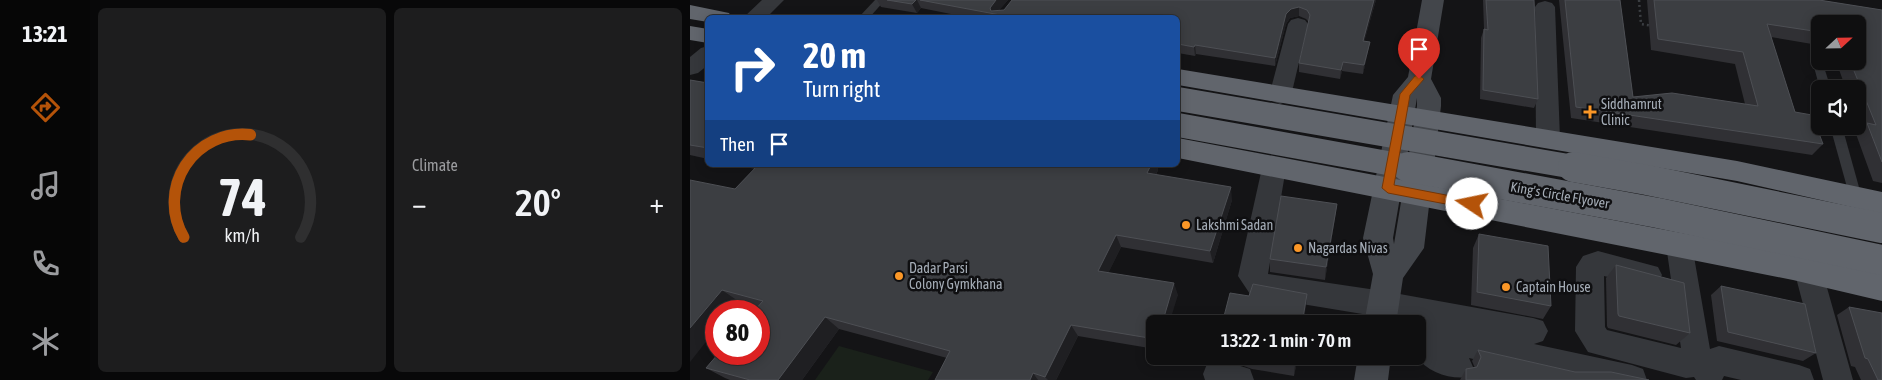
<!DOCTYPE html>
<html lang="en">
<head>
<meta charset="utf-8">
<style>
  body { margin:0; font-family:"Asap Condensed",sans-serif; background:#1d1d1e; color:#f1f3f6; height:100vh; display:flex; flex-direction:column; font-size:19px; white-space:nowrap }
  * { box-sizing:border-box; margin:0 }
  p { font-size:16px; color:#9b9c9f }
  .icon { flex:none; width:28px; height:28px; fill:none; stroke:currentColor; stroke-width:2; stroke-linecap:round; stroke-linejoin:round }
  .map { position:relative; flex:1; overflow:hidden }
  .drawer { display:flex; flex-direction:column; gap:8px; padding:8px; background:#080809; width:600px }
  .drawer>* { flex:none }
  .top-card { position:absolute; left:15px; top:15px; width:475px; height:152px; border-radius:8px; box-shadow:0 2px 12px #0003,0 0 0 1px #2f2f30; background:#1a4fa0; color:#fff; overflow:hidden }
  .needle { width:32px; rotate:68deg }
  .controls { position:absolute; left:1121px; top:15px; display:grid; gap:10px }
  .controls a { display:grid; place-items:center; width:55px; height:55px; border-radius:8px; background:#0f0f10; box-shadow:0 2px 12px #0003,0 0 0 1px #2f2f30; font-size:25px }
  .speed { position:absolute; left:15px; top:300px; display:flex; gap:10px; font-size:25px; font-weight:700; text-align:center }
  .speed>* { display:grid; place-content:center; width:65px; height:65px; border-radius:50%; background:#0f0f10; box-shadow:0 2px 12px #0003,0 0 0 1px #2f2f30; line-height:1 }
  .speed .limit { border:8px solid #d22; background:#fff; color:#111 }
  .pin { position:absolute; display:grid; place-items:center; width:42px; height:42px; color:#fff; margin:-51px -21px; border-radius:50% 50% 50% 0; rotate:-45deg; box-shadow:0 0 5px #0007 }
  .pin .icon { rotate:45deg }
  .me { position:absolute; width:55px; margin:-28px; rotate:281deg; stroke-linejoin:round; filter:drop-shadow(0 0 4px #0008) }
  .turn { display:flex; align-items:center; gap:18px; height:105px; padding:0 15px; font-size:22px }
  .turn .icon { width:65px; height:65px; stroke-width:2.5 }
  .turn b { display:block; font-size:35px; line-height:42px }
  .then { display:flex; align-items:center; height:48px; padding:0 15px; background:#0003; gap:10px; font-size:19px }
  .big { font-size:38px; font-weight:600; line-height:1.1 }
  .drawer .card { flex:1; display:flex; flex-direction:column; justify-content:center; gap:8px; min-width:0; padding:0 18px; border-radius:8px; background:#1d1d1e }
  .drawer .dial { align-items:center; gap:0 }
  .dial svg { height:130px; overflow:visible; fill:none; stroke:#2f2f30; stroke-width:7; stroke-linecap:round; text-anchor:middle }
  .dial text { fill:#f1f3f6; stroke:none }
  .heat { display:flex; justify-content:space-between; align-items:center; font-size:28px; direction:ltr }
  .drawer .tiles { flex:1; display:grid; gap:8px; grid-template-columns:repeat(2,1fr) }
  .trip { position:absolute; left:456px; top:315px; width:280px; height:50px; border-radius:8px; background:#0f0f10; box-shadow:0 2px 12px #0003,0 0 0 1px #2f2f30; font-weight:600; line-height:50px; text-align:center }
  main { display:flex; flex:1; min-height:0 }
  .menu { display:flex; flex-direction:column; width:90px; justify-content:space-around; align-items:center; background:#060606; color:#9b9c9f }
  .menu .icon { width:35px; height:35px }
  .menu .current { color:#b45309 }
  .menu b { font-size:22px; color:#f1f3f6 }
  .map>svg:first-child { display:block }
  .green { fill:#1a211a }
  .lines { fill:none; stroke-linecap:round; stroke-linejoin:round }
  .path { stroke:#3b3e42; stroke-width:2.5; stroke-dasharray:2 3; stroke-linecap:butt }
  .lane { fill:#35373b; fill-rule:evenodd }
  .street { fill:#35373b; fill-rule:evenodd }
  .secondary { fill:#43464b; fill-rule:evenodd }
  .highway { fill:#61656c; fill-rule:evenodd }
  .highway-bridge-far1 { stroke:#61656c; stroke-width:24 }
  .highway-bridge { stroke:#61656c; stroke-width:30 }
  .wall { fill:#303034 }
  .shaded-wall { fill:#1f1f22 }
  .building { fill:#3c3e42; stroke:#4d4f54 }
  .route { fill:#b45309; stroke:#753606 }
  .poi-dot { fill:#fb9727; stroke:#0f0f11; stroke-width:2 }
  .labels { text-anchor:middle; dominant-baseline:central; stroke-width:5; stroke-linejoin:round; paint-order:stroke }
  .poi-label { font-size:14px; fill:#a5adb7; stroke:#0f0f11; text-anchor:start }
  .street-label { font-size:14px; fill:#a5adb7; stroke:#0f0f11 }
</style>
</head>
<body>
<main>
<nav class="menu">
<b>13:21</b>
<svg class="icon current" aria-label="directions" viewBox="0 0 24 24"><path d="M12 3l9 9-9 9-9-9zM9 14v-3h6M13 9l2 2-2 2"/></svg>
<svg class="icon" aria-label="music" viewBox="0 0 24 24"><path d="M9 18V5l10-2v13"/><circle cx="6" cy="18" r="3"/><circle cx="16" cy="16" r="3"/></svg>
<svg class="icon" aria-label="phone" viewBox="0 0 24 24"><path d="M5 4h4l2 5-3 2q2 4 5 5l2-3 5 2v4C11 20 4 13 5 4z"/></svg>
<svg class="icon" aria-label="climate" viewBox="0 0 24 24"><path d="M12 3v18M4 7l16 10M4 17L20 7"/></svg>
</nav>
<section class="drawer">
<div class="tiles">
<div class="card dial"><svg viewBox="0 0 100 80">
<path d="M14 69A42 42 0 1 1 86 69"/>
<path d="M14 69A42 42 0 0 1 55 6" stroke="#b45309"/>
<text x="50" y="56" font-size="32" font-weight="700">74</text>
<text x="50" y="72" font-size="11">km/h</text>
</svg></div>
<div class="card"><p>Climate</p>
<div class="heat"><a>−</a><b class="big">20°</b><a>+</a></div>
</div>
</div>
</section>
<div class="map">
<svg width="1192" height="380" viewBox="0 0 1192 380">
  <rect width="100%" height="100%" fill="#141416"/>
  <!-- green -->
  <polygon class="green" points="149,346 243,372 238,380 125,380"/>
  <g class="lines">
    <!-- path -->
    <polyline class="path" points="949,0 951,24 963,26"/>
    <!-- lane -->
    <g class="lane">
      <polygon points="185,0 195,0 179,18 168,18"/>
      <polygon points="1129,63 1134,67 1141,89 1130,89 1124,67"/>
      <polygon points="1140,126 1152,126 1172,198 1170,202 1162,202 1160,198"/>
    </g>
    <!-- street -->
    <g class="street">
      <polygon points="72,0 94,0 76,18 53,18"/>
      <polygon points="855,1 862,3 865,7 870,139 866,145 858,148 850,145 846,139 845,7 848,3"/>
      <polygon points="608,18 615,20 618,24 601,96 598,101 590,104 582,101 579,96 598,24 601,20"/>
      <polygon points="18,46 18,65 8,73 0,75 0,57 11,48"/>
      <path d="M 584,159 L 593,161 L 596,168 L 578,274 L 693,291 L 843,318 L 853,321 L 858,331 L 853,341 L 844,344 L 942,365 L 953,369 L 957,380 L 876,380 L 779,358 L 783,367 L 779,377 C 760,380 737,372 726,356 L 728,324 L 717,324 L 721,322 L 570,297 L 560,294 L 548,276 L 572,168 L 575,161 Z"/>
      <polygon points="989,234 998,237 1002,245 1020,349 1029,346 1109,365 1120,369 1124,380 1051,380 1034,376 1032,380 1006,380 1004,377 996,378 898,352 885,331 886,267 893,256 908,251 968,267 972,275 968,283 958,287 914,276 915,327 917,330 991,348 976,245 980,237"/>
      <polygon points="1118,258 1128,262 1132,270 1163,380 1133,380 1104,270 1108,262"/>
      <polygon points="528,359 560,369 564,380 515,380 513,374 517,364"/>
    </g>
    <!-- secondary -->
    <g class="secondary">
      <path d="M 732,0 L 754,0 L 741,79 L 751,98 L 751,106 L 734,248 L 713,278 L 706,324 L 674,324 L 683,274 L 673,238 L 703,95 L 718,77 ZM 727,98 L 727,106 L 704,244 L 703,238 Z"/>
      <polygon points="668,356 701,356 698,380 664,380"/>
    </g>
    <!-- highway -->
    <g class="highway">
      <polygon points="0,5 39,13 42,18 18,18 18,22 0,19"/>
      <polygon points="0,26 18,29 18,43 0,40"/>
      <polygon points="488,69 1047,161 1192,192 1192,214 1047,181 488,85"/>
      <polygon points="488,138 1103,254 1192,273 1192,301 1103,280 488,158"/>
    </g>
    <!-- highway-bridge-far1 -->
    <g class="highway-bridge-far1">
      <polyline points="488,99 890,168"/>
      <polyline points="488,125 725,168"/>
    </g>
    <!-- highway-bridge -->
    <g class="highway-bridge">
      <polyline points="718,167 968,213 1192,260"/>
      <polyline points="883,167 957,180 1192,228"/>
    </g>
  </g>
  <!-- wall -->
  <g class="wall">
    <polygon points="187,0 318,0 309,10 314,10 322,0 686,0 674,41 680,42 678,51 673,74 652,71 650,79 609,72 609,63 619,22 616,19 609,16 600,18 596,24 585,66 506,54 505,56 488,53 488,18 281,18 231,8 227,13 191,7"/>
    <polygon points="793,0 844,0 848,99 844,108 790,99 791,38 794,29"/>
    <polygon points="869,0 930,0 943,97 1055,104 1045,64 961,50 957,0 1129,0 1192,10 1192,183 1183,181 1166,134 1172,129 1168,117 1168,89 1156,89 1146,61 1168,61 1168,24 1130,24 1130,48 1123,47 1122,44 1081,37 1105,112 1133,144 1122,155 881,118"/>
    <polygon points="0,80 18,83 18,159 0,155"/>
    <polygon points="48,165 467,165 468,170 466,175 542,200 523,263 431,247 418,273 488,295 465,324 465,349 388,336 366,380 245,380 257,358 149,329 112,380 40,380 35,378 16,368 68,307 48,301 40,311 26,311 45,189 65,169"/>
    <polygon points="647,204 645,218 635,280 580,272 580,259"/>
    <polygon points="789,234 861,306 853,319 781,305 783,248"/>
    <polygon points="926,265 1000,333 986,345 918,328 917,326 916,278"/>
    <polygon points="1031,286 1126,353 1113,361 1027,341 1021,295"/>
    <polygon points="1159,307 1192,380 1171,380 1165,367 1161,366 1147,315"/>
    <polygon points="788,350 885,372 959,380 770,380 776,369 785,368 782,361"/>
    <polygon points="529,356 608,356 604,376 562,369 529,357"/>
  </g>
  <!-- shaded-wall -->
  <g class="shaded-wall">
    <polygon points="226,0 227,0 231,8 227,13 222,4"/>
    <polygon points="306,0 318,0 306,14 302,13 300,8"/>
    <polygon points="684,0 686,0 672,50 673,41"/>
    <polygon points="609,7 609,16 600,18 596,24 585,66 585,58 596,14 601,9"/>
    <polygon points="680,42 678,51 673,74 674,65"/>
    <polygon points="505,45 506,54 505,56 504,47"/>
    <polygon points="653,62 652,71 650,79 651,70"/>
    <polygon points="461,165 467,165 468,170 460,187 457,173"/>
    <polygon points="541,187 542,200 523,263 520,251"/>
    <polygon points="647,204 645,218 635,280 636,267"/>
    <polygon points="426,235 431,247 413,284 408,271"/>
    <polygon points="484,283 488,295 479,324 472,324"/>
    <polygon points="32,290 48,301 40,311 26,311 26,329 0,362 0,328"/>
    <polygon points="617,294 616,307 613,324 612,324"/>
    <polygon points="135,317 149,329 112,380 88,380"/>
    <polygon points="381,325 388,336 366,380 358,380 355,377"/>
    <polygon points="606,356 608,356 604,376 605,365"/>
    <polygon points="343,373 348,380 340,380"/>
  </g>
  <!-- building -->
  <g class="building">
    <polygon points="197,0 226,0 222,4"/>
    <polygon points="230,0 306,0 300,8 301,11 314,10 322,0 684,0 673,41 680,42 674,65 653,62 651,70 609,63 620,15 617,10 609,7 601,9 596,14 585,58 505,45 504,47 488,44 488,18 321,18 321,17"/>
    <polygon points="796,0 844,0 848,99 793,90 794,29 798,30"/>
    <polygon points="875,0 930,0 943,97 982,93 1068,106 1053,52 968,39 964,0 1129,0 1192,10 1192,162 1177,123 1186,125 1160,61 1168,61 1168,24 1130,24 1130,32 1077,24 1105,112 1122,115 1133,144 886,107"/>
    <polygon points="0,80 18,83 18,148 0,145"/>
    <polygon points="68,165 461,165 457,173 541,187 520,251 426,235 408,271 484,283 472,324 465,324 465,339 381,325 355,377 343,373 340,380 245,380 260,351 135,317 88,380 60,380 16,368 28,354 69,354 69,311 64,311 73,301 32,290 0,328 0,180 45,189"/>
    <polygon points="591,196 647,204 636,267 580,259"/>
    <polygon points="789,234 858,246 861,306 787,292"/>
    <polygon points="926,265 994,283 1000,333 929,316 928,314"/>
    <polygon points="563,284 617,294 612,324 532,324 540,293 559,296"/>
    <polygon points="1031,286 1115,304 1126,353 1038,332"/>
    <polygon points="1159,307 1192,313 1192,380 1188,380 1178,359 1175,358"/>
    <polygon points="788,350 885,372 921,372 959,380 776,380 776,369 787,367 791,357"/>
    <polygon points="557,356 606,356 605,365 561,358"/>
  </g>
  <!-- route -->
  <polygon class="route" points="729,75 734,79 720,95 704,185 782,200 788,204 786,208 782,209 698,193 692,188 710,94 725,76"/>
  <!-- markers -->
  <g class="poi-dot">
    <path d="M897.5 104.5h5v5h5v5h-5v5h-5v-5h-5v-5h5z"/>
    <circle cx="496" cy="225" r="5"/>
    <circle cx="608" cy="248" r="5"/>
    <circle cx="209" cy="276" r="5"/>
    <circle cx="816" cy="287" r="5"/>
  </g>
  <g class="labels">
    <!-- poi labels -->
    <g class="poi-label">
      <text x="911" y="104">Siddhamrut<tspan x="911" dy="16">Clinic</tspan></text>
      <text x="506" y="225">Lakshmi Sadan</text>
      <text x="618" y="248">Nagardas Nivas</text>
      <text x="219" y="268">Dadar Parsi<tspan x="219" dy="16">Colony Gymkhana</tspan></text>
      <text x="826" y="287">Captain House</text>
    </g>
    <!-- street labels -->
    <g class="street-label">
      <text transform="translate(870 195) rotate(10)">King's Circle Flyover</text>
    </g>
  </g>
</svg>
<div class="controls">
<a><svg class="needle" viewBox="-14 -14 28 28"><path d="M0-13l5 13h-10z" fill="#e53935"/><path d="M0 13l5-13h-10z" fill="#9b9c9f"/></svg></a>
<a><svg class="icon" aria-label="sound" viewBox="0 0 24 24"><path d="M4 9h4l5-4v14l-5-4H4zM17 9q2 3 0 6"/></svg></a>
</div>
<div class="speed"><div class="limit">80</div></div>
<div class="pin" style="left:729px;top:79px;background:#d93025"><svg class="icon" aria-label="arrive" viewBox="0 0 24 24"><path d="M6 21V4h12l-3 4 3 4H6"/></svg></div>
<svg class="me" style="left:782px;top:204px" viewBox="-20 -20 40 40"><circle r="19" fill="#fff"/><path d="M0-13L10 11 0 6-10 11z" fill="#b45309"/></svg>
<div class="trip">13:22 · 1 min · 70 m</div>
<div class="top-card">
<div class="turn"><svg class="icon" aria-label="right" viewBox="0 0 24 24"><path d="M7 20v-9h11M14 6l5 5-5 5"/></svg><div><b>20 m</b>Turn right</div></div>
<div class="then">Then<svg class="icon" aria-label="arrive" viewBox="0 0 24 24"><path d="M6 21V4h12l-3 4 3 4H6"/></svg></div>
</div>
</div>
</main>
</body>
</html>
